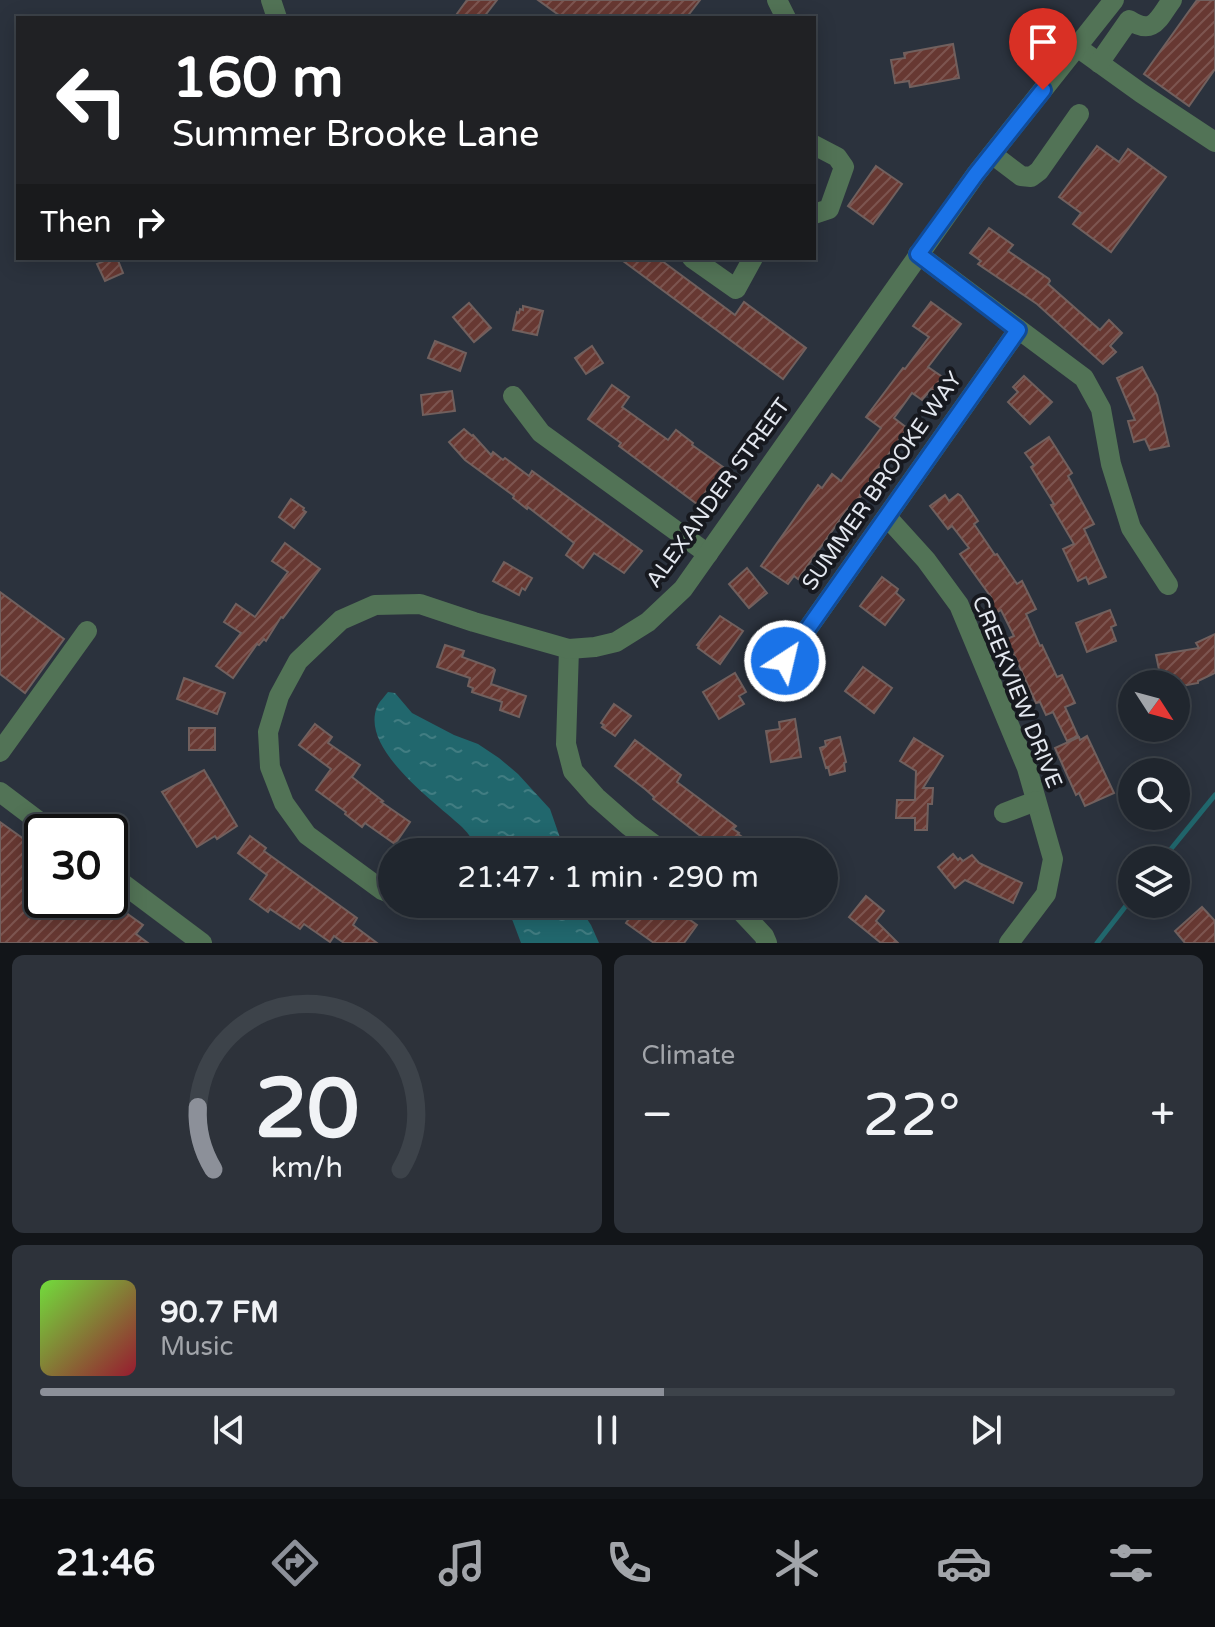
<!DOCTYPE html>
<html lang="en">
<head>
<meta charset="utf-8">
<style>
  body { margin:0; font-family:"Varela Round",sans-serif; background:#2d323a; color:#f1f3f6; height:100vh; display:flex; flex-direction:column; font-size:30px; white-space:nowrap }
  * { box-sizing:border-box; margin:0 }
  p { font-size:26px; color:#a2a5aa }
  .icon { flex:none; width:44px; height:44px; fill:none; stroke:currentColor; stroke-width:2; stroke-linecap:round; stroke-linejoin:round }
  .map { position:relative; height:943px; overflow:hidden }
  .sheet { display:flex; flex-direction:column; gap:12px; padding:12px; background:#121519; flex:1 }
  .sheet>* { flex:none }
  .hud { position:absolute; left:16px; top:16px; width:800px; height:244px; border-radius:0px; box-shadow:0 4px 20px #0003,0 0 0 2px #3d434a; background:#202124; color:#fff; overflow:hidden }
  .needle { width:52px; rotate:126deg }
  .fabs { position:absolute; left:1118px; top:670px; display:grid; gap:16px }
  .fabs a { display:grid; place-items:center; width:72px; height:72px; border-radius:50%; background:#20262e; box-shadow:0 4px 20px #0003,0 0 0 2px #3d434a; font-size:40px }
  .speed { position:absolute; left:24px; top:814px; display:flex; gap:16px; font-size:40px; font-weight:700; text-align:center }
  .speed>* { display:grid; place-content:center; width:104px; height:104px; border-radius:50%; background:#20262e; box-shadow:0 4px 20px #0003,0 0 0 2px #3d434a; line-height:1 }
  .speed .limit { border:4px solid #111; border-radius:12px; background:#fff; color:#111 }
  .pin { position:absolute; display:grid; place-items:center; width:68px; height:68px; color:#fff; margin:-82px -34px; border-radius:50% 50% 50% 0; rotate:-45deg; box-shadow:0 0 8px #0007 }
  .pin .icon { rotate:45deg }
  .me { position:absolute; width:88px; margin:-44px; rotate:35deg; stroke-linejoin:round; filter:drop-shadow(0 0 6px #0008) }
  .turn { display:flex; align-items:center; gap:28px; height:168px; padding:0 24px; font-size:36px }
  .turn .icon { width:104px; height:104px; stroke-width:2.5 }
  .turn b { display:block; font-size:56px; line-height:68px }
  .then { display:flex; align-items:center; height:76px; padding:0 24px; background:#0003; gap:16px; font-size:30px }
  .big { font-size:60px; font-weight:600; line-height:1.1 }
  .sheet .tile { flex:1; display:flex; flex-direction:column; justify-content:center; gap:12px; min-width:0; padding:0 28px; border-radius:12px; background:#2d323a }
  .sheet .dial { align-items:center; gap:0 }
  .dial svg { height:208px; overflow:visible; fill:none; stroke:#3d434a; stroke-width:7; stroke-linecap:round; text-anchor:middle }
  .dial text { fill:#f1f3f6; stroke:none }
  .song { display:flex; align-items:center; gap:24px }
  .cover { width:96px; height:96px; border-radius:12px; background:linear-gradient(135deg,hsl(100 70% 55%),hsl(350 70% 35%)) }
  .played { height:8px; border-radius:4px; background:linear-gradient(90deg,#8c9099 55%,#3d434a 55%) }
  .keys { display:flex; justify-content:space-around; direction:ltr }
  .heat { display:flex; justify-content:space-between; align-items:center; font-size:44px; direction:ltr }
  .sheet .tiles { flex:1; display:grid; gap:12px; grid-template-columns:1fr 1fr }
  .tile:last-child { grid-column:span 2 }
  .trip { position:absolute; left:378px; top:838px; width:460px; height:80px; border-radius:40px; background:#20262e; box-shadow:0 4px 20px #0003,0 0 0 2px #3d434a; font-weight:600; line-height:80px; text-align:center }
  .tab-bar { display:flex; height:128px; justify-content:space-around; align-items:center; background:#0d0f12; color:#a2a5aa }
  .tab-bar .icon { width:56px; height:56px }
  .tab-bar .active { color:#8c9099 }
  .tab-bar b { font-size:36px; color:#f1f3f6 }
  .map>svg:first-child { display:block }
  .water { fill:url(#water-ripples) }
  .lines { fill:none; stroke-linecap:round; stroke-linejoin:round }
  .stream { stroke:#21676d; stroke-width:5 }
  .building { fill:url(#building-hatch); stroke:#71605e; stroke-width:2 }
  .minor { stroke:#527356; stroke-width:20 }
  .route-casing { stroke:#114b97; stroke-width:20 }
  .route { stroke:#1a73e8; stroke-width:14 }
  .labels { text-anchor:middle; dominant-baseline:central; stroke-width:8; stroke-linejoin:round; paint-order:stroke }
  .street-label { font-size:22px; fill:#e3e7ef; stroke:#17191f }
</style>
</head>
<body>
<div class="map">
<svg width="1215" height="943" viewBox="0 0 1215 943">
  <defs>
    <pattern id="water-ripples" width="26" height="14" patternUnits="userSpaceOnUse" patternTransform="scale(2)"><rect width="26" height="14" fill="#21676d"/><path d="M2 4q2-2 4 0t4 0M15 11q2-2 4 0t4 0" fill="none" stroke="#417d82"/></pattern>
    <pattern id="building-hatch" width="6" height="6" patternUnits="userSpaceOnUse" patternTransform="scale(2)"><rect width="6" height="6" fill="#673832"/><path d="M-1 1l2-2M0 6l6-6M5 7l2-2" fill="none" stroke="#7d5550"/></pattern>
  </defs>
  <rect width="100%" height="100%" fill="#2b323d"/>
  <!-- water -->
  <g class="water">
    <path d="M 388,692 L 395,693 L 412,713 L 454,735 L 478,744 L 499,758 L 518,774 L 550,809 L 565,852 L 480,852 C 475,843 469,834 462,827 C 434,801 360,749 377,707 C 379,702 385,696 388,692 Z"/>
    <polygon points="502,904 577,904 591,925 599,943 521,943 512,919"/>
  </g>
  <g class="lines">
    <!-- stream -->
    <g class="stream">
      <polyline points="1162,860 1215,795"/>
      <polyline points="1097,943 1132,898"/>
    </g>
  </g>
  <!-- building -->
  <g class="building">
    <polygon points="467,0 497,0 483,18 454,18"/>
    <polygon points="538,0 700,0 686,18 563,18"/>
    <polygon points="1197,0 1215,0 1215,69 1189,106 1144,74"/>
    <polygon points="953,44 959,78 910,87 909,81 895,83 891,60 905,58 904,53"/>
    <polygon points="1097,146 1119,162 1128,149 1166,177 1111,252 1073,224 1081,213 1059,197"/>
    <polygon points="876,166 902,184 873,224 848,206"/>
    <polygon points="989,228 1013,245 1008,251 1049,279 1050,281 1048,284 1100,330 1109,320 1122,333 1110,346 1116,352 1103,364 1037,304 978,264 981,261 970,253"/>
    <polygon points="111,258 117,258 123,273 105,281 97,264"/>
    <polygon points="619,258 658,258 735,315 744,302 806,348 783,379"/>
    <polygon points="931,302 961,324 928,367 944,378 934,391 931,389 922,400 912,393 894,418 907,428 860,495 861,496 851,509 849,507 798,579 794,576 788,584 761,566 818,485 822,488 832,474 841,481 881,428 866,417 903,368 905,369 929,337 913,326"/>
    <polygon points="469,303 491,328 474,342 453,317"/>
    <polygon points="523,306 543,311 537,335 513,330 517,312 519,313 520,309 523,310"/>
    <polygon points="435,341 466,353 460,371 428,358"/>
    <polygon points="592,346 603,363 586,374 575,358"/>
    <polygon points="1142,367 1157,395 1169,446 1150,450 1145,439 1134,442 1128,421 1135,420 1117,378"/>
    <polygon points="1024,376 1052,402 1030,424 1008,402 1018,392 1013,387"/>
    <polygon points="612,385 629,397 622,407 668,440 676,430 693,443 692,445 723,467 697,504 619,446 621,443 588,419"/>
    <polygon points="452,391 455,411 423,415 421,395"/>
    <polygon points="464,429 472,436 473,435 491,455 493,452 503,460 505,458 529,476 532,471 642,551 624,573 594,553 583,568 566,555 574,543 528,507 527,509 513,498 514,496 465,460 449,442"/>
    <polygon points="1049,437 1072,473 1068,476 1094,524 1084,529 1106,577 1089,584 1086,577 1078,581 1063,549 1074,544 1051,505 1054,504 1031,467 1034,465 1025,453"/>
    <polygon points="958,494 961,496 978,521 974,524 995,555 997,554 1017,584 1022,581 1036,609 1026,614 1040,646 1042,645 1057,677 1062,675 1075,703 1065,707 1078,736 1067,741 1053,712 1046,715 1040,702 1036,703 1007,639 1014,636 1001,610 995,613 988,598 991,597 960,554 969,548 952,526 948,529 930,506 945,495 949,501"/>
    <polygon points="291,499 304,508 303,510 306,512 294,528 279,517"/>
    <polygon points="285,543 320,569 283,618 281,617 266,641 264,639 259,645 257,644 233,678 216,666 241,633 224,622 236,604 255,617 288,572 272,561"/>
    <polygon points="504,562 532,578 525,590 522,588 519,595 493,581"/>
    <polygon points="747,568 767,593 749,608 729,584"/>
    <polygon points="882,577 898,589 896,593 904,600 885,625 860,606"/>
    <polygon points="0,592 64,639 25,693 0,674"/>
    <polygon points="1110,610 1116,625 1111,627 1116,641 1087,652 1076,623"/>
    <polygon points="720,616 743,631 720,664 698,648 699,646 697,645"/>
    <polygon points="1215,634 1215,673 1198,681 1198,683 1176,687 1176,684 1162,684 1156,655 1199,648 1196,643"/>
    <polygon points="445,645 464,651 462,657 493,668 495,670 491,684 526,696 519,717 500,710 502,702 472,692 473,688 468,686 470,678 437,667"/>
    <polygon points="863,667 892,688 874,713 845,691"/>
    <polygon points="735,673 746,692 739,696 744,704 719,719 703,692"/>
    <polygon points="184,678 225,693 217,714 177,699"/>
    <polygon points="614,704 631,716 615,736 602,727 604,725 601,723"/>
    <polygon points="795,719 801,757 771,762 766,731 780,729 779,722"/>
    <polygon points="315,724 332,737 328,743 360,765 352,777 383,801 381,802 410,822 395,844 365,823 362,827 345,814 346,812 316,790 331,769 299,745"/>
    <rect x="189" y="728" width="26" height="22"/>
    <polygon points="1087,736 1114,793 1085,806 1079,793 1076,795 1055,748 1079,737 1080,740"/>
    <polygon points="840,737 846,762 844,763 845,771 830,775 828,767 826,768 820,748 826,746 825,741"/>
    <polygon points="914,738 943,756 923,788 933,788 932,804 928,804 927,830 915,830 915,818 896,818 897,800 915,800 916,771 900,761"/>
    <polygon points="635,740 681,775 677,782 736,826 733,829 739,833 738,834 764,852 721,852 653,799 654,797 645,789 615,766"/>
    <polygon points="204,770 237,826 217,839 215,836 197,847 162,792"/>
    <polygon points="0,822 42,852 42,900 108,900 143,925 136,934 148,943 0,943"/>
    <polygon points="250,836 266,848 264,851 357,918 353,925 377,943 344,943 334,936 330,942 304,924 300,929 270,909 268,912 250,899 267,875 238,853"/>
    <polygon points="953,854 958,860 960,858 963,861 972,855 979,863 1022,883 1013,903 965,880 955,888 938,867"/>
    <polygon points="866,896 884,911 876,921 898,943 881,943 849,917"/>
    <polygon points="639,904 668,904 697,925 684,943 654,943 626,923"/>
    <polygon points="1202,907 1215,921 1215,943 1185,943 1175,931"/>
  </g>
  <g class="lines">
    <!-- minor -->
    <g class="minor">
      <polyline points="271,0 277,18"/>
      <polyline points="777,0 786,18"/>
      <polyline points="1077,47 1141,93 1215,142"/>
      <path d="M 1099,63 L 1129,20 C 1154,36 1158,19 1172,0"/>
      <polyline points="814,145 837,157 844,167 829,209 814,214"/>
      <polyline points="992,154 1021,176 1031,177 1039,171 1079,114"/>
      <polyline points="918,254 1084,378 1101,409 1111,464 1131,528 1168,585"/>
      <polyline points="692,258 736,289 753,258"/>
      <polyline points="513,396 541,433 708,554"/>
      <polyline points="887,517 926,560 959,605 1027,768 1053,859 1046,894 1009,943"/>
      <polyline points="569,649 566,744 573,771 596,797 629,826 664,852"/>
      <polyline points="785,661 1018,330"/>
      <polyline points="0,752 87,631"/>
      <polyline points="0,792 53,832"/>
      <polyline points="1004,813 1036,801"/>
      <polyline points="110,874 202,943"/>
      <polyline points="392,894 382,890 307,835 284,803 270,767 268,732 279,696 298,661 341,620 375,605 420,604 474,622 569,649 595,647 616,642 648,622 683,589 976,174 1114,0"/>
      <polyline points="421,904 426,906"/>
      <polyline points="734,904 764,936 767,943"/>
    </g>
  </g>
  <g class="lines">
    <defs>
      <polyline id="route" points="785,661 1018,330 918,254 976,174 1043,90"/>
    </defs>
    <!-- route casing -->
    <use href="#route" class="route-casing"/>
    <!-- route -->
    <use href="#route" class="route"/>
  </g>
  <g class="labels">
    <!-- street labels -->
    <g class="street-label">
      <text transform="translate(882 481) rotate(-55)">SUMMER BROOKE WAY</text>
      <text transform="translate(718 493) rotate(-54)">ALEXANDER STREET</text>
      <text transform="translate(1017 692) rotate(68)">CREEKVIEW DRIVE</text>
    </g>
  </g>
</svg>
<div class="fabs">
<a><svg class="needle" viewBox="-14 -14 28 28"><path d="M0-13l5 13h-10z" fill="#e53935"/><path d="M0 13l5-13h-10z" fill="#a2a5aa"/></svg></a>
<a><svg class="icon" aria-label="search" viewBox="0 0 24 24"><circle cx="10" cy="10" r="6"/><path d="M15 15l6 6"/></svg></a>
<a><svg class="icon" aria-label="layers" viewBox="0 0 24 24"><path d="M12 4l9 5-9 5-9-5zM3 14l9 5 9-5"/></svg></a>
</div>
<div class="speed"><div class="limit">30</div></div>
<div class="pin" style="left:1043px;top:90px;background:#d93025"><svg class="icon" aria-label="arrive" viewBox="0 0 24 24"><path d="M6 21V4h12l-3 4 3 4H6"/></svg></div>
<svg class="me" style="left:785px;top:661px" viewBox="-20 -20 40 40"><circle r="17" fill="#1a73e8" stroke="#fff" stroke-width="3"/><path d="M0-11L8 9 0 5-8 9z" fill="#fff"/></svg>
<div class="trip">21:47 · 1 min · 290 m</div>
<div class="hud">
<div class="turn"><svg class="icon" aria-label="left" viewBox="0 0 24 24"><path d="M17 20v-9H6M10 6l-5 5 5 5"/></svg><div><b>160 m</b>Summer Brooke Lane</div></div>
<div class="then">Then<svg class="icon" aria-label="right" viewBox="0 0 24 24"><path d="M7 20v-9h11M14 6l5 5-5 5"/></svg></div>
</div>
</div>
<section class="sheet">
<div class="tiles">
<div class="tile dial"><svg viewBox="0 0 100 80">
<path d="M14 69A42 42 0 1 1 86 69"/>
<path d="M14 69A42 42 0 0 1 8 45" stroke="#8c9099"/>
<text x="50" y="56" font-size="32" font-weight="700">20</text>
<text x="50" y="72" font-size="11">km/h</text>
</svg></div>
<div class="tile"><p>Climate</p>
<div class="heat"><a>−</a><b class="big">22°</b><a>+</a></div>
</div>
<div class="tile">
<div class="song"><i class="cover"></i><div><b>90.7 FM</b><p>Music</p></div></div>
<div class="played"></div>
<div class="keys"><svg class="icon" aria-label="previous" viewBox="0 0 24 24"><path d="M18 5L8 12l10 7zM5 5v14"/></svg><svg class="icon" aria-label="pause" viewBox="0 0 24 24"><path d="M8 5v14M16 5v14"/></svg><svg class="icon" aria-label="next" viewBox="0 0 24 24"><path d="M6 5l10 7-10 7zM19 5v14"/></svg></div>
</div>
</div>
</section>
<nav class="tab-bar">
<b>21:46</b>
<svg class="icon active" aria-label="directions" viewBox="0 0 24 24"><path d="M12 3l9 9-9 9-9-9zM9 14v-3h6M13 9l2 2-2 2"/></svg>
<svg class="icon" aria-label="music" viewBox="0 0 24 24"><path d="M9 18V5l10-2v13"/><circle cx="6" cy="18" r="3"/><circle cx="16" cy="16" r="3"/></svg>
<svg class="icon" aria-label="phone" viewBox="0 0 24 24"><path d="M5 4h4l2 5-3 2q2 4 5 5l2-3 5 2v4C11 20 4 13 5 4z"/></svg>
<svg class="icon" aria-label="climate" viewBox="0 0 24 24"><path d="M12 3v18M4 7l16 10M4 17L20 7"/></svg>
<svg class="icon" aria-label="car" viewBox="0 0 24 24"><path d="M5 17H2v-5l4-1 3-4h7l3 4 3 1v5h-3M9 17h6M6 11h13"/><circle cx="7" cy="17" r="2"/><circle cx="17" cy="17" r="2"/></svg>
<svg class="icon" aria-label="filters" viewBox="0 0 24 24"><path d="M4 7h16M4 17h16"/><circle cx="9" cy="7" r="2"/><circle cx="15" cy="17" r="2"/></svg>
</nav>
</body>
</html>
